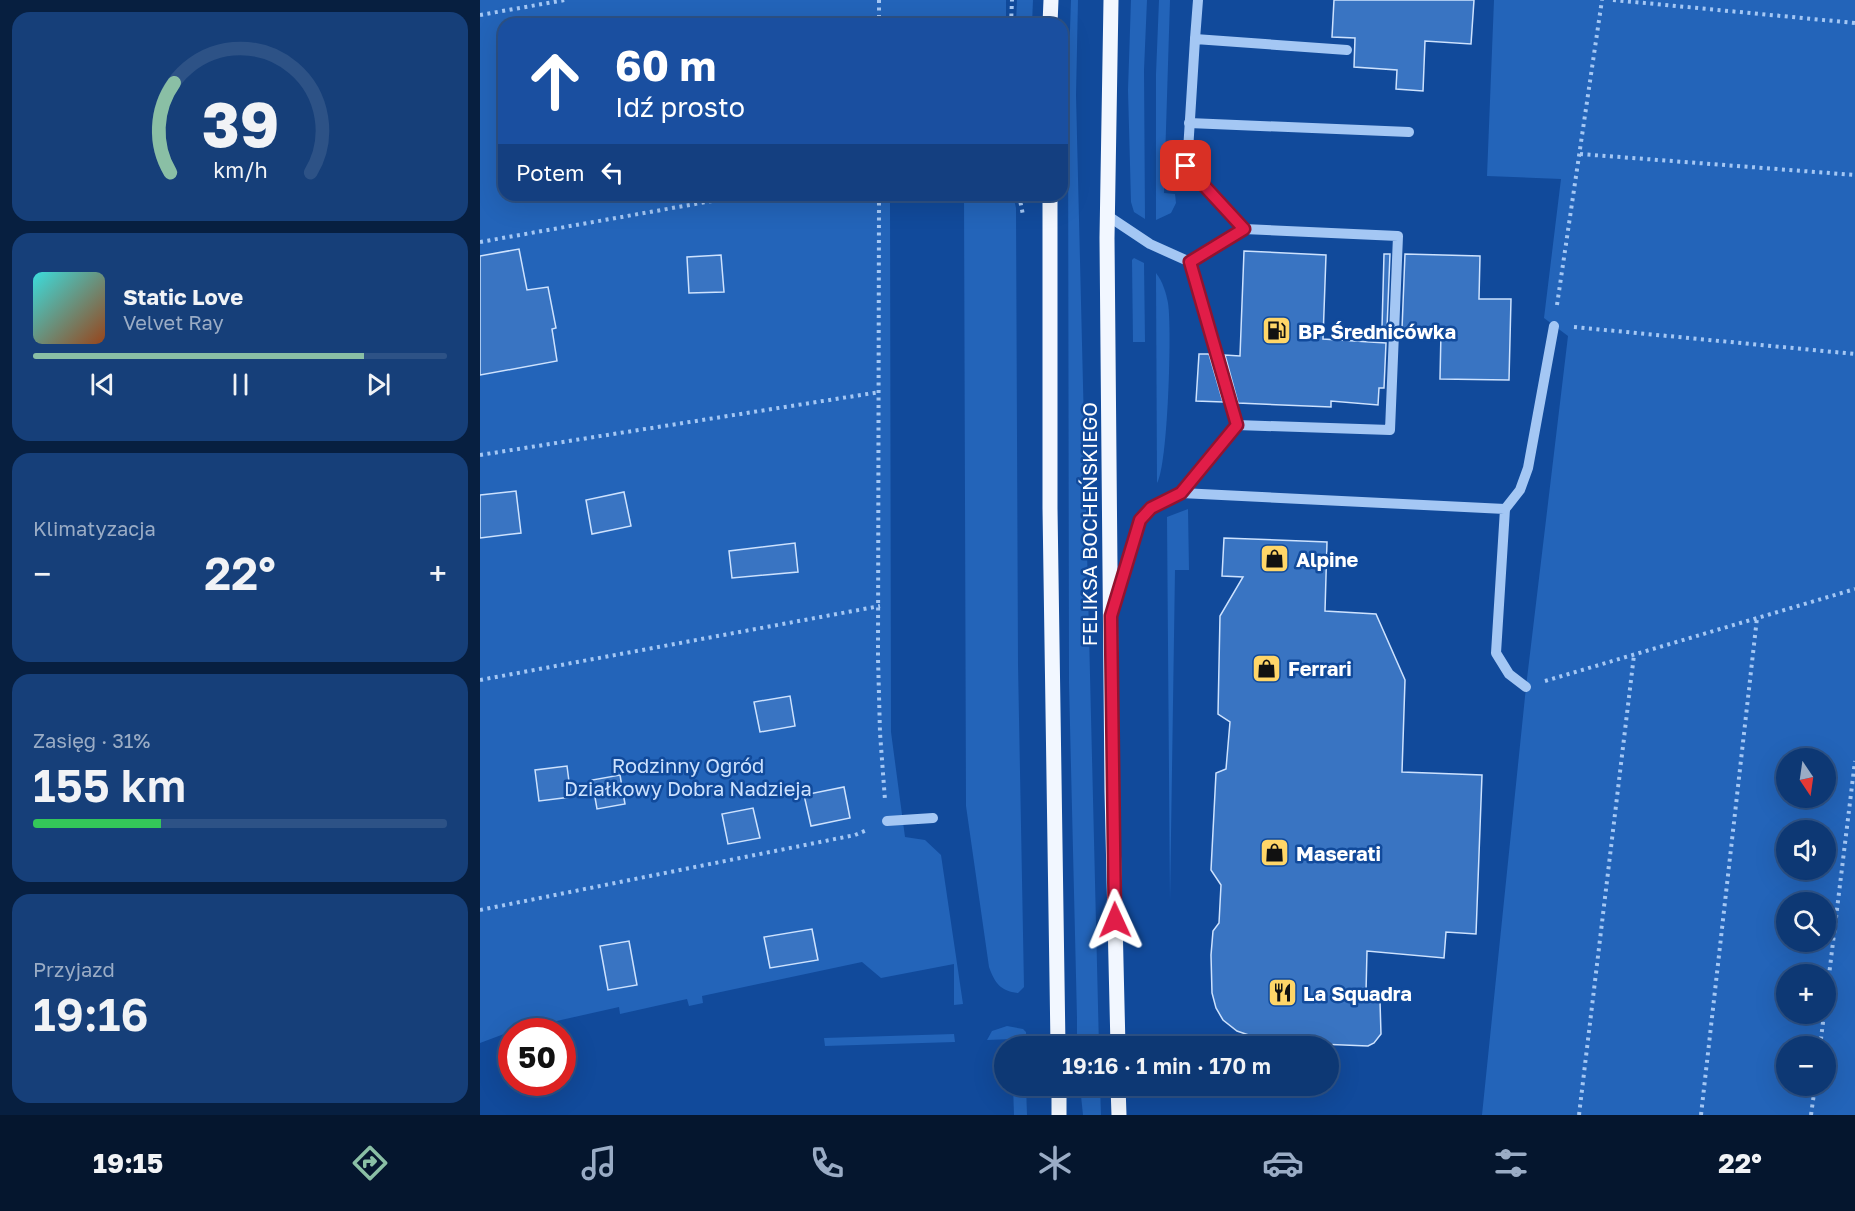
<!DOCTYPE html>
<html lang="pl">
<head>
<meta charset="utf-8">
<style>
  body { margin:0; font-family:"Golos Text",sans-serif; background:#163f79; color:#f1f3f6; height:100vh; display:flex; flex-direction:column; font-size:22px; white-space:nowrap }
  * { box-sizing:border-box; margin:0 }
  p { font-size:20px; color:#9aacc5 }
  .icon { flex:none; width:33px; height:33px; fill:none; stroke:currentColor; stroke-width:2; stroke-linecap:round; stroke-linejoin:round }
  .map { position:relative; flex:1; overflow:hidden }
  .side { display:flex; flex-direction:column; gap:12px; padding:12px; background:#071f40; width:480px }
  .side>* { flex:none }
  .banner { position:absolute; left:18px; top:18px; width:570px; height:183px; border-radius:18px; box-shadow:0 6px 24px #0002,0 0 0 2px #2d5286; background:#1a4fa0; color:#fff; overflow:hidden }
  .needle { width:39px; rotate:167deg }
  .fabs { position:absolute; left:1296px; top:748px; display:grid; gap:12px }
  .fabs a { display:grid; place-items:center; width:60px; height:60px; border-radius:50%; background:#0d3874; box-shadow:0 6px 24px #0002,0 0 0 2px #2d5286; font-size:30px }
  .speed { position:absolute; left:18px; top:1018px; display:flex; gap:12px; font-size:30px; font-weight:700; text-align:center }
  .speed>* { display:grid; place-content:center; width:78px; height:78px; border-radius:50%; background:#0d3874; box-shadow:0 6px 24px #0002,0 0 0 2px #2d5286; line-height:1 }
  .speed .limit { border:9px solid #d22; background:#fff; color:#111 }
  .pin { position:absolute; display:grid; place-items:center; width:51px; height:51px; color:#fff; margin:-26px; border-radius:12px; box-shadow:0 3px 9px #0006 }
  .me { position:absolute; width:66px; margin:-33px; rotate:359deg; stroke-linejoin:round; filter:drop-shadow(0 0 4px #0008) }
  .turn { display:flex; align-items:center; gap:21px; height:126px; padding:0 18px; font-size:27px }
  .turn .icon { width:78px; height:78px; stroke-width:2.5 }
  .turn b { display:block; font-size:42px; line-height:51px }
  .then { display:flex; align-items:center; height:57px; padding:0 18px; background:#0003; gap:12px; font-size:22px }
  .big { font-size:45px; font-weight:600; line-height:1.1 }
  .side .card { flex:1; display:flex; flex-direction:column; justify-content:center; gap:9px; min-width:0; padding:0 21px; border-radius:18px; background:#163f79 }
  .side .dial { align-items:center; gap:0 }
  .dial svg { height:156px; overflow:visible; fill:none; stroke:#2d5286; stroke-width:7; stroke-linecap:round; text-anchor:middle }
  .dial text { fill:#f1f3f6; stroke:none }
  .song { display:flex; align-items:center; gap:18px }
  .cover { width:72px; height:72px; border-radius:9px; background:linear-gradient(135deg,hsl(180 70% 55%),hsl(20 70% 35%)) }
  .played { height:6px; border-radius:3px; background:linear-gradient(90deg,#8abfa5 80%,#2d5286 80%) }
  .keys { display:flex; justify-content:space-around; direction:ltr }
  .heat { display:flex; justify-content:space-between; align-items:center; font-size:33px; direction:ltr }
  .charge { height:9px; border-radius:4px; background:linear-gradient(90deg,#34c759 31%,#2d5286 0) }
  .trip { position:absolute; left:514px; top:1036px; width:345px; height:60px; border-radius:30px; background:#0d3874; box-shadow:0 6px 24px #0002,0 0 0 2px #2d5286; font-weight:600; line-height:60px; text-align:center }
  .menu { display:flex; height:96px; justify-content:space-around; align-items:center; background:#05162e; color:#9aacc5 }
  .menu .icon { width:42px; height:42px }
  .menu .current { color:#8abfa5 }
  .menu b { font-size:27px; color:#f1f3f6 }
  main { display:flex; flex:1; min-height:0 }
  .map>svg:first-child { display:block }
  .green { fill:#2364b9; fill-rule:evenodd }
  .building { fill:#3974c2; stroke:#cde2fe; stroke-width:1.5 }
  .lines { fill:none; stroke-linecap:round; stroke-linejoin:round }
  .path { stroke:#a4c7f4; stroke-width:4; stroke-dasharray:3 4.5; stroke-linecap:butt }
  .minor { stroke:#a4c7f4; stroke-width:10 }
  .major { stroke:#f2f7ff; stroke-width:15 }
  .route-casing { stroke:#92132f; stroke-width:15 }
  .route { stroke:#e11d48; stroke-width:10 }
  .labels { text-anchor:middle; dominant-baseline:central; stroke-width:5; stroke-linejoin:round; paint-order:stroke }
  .poi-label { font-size:20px; font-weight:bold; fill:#fff; stroke:#114a9b; text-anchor:start }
  .street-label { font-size:20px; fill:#fff; stroke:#114a9b }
  .park-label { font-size:20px; fill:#cde2fe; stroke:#114a9b }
</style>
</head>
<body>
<main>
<section class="side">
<div class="card dial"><svg viewBox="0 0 100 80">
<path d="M14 69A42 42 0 1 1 86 69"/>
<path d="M14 69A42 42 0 0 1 16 23" stroke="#8abfa5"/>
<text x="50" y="56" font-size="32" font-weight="700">39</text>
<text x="50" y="72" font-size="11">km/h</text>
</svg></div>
<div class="card">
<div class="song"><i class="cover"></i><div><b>Static Love</b><p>Velvet Ray</p></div></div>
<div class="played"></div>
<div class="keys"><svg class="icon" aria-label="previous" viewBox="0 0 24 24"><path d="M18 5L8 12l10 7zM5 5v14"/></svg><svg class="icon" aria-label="pause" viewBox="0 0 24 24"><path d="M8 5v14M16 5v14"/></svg><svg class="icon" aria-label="next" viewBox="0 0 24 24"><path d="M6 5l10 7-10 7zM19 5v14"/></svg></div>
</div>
<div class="card"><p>Klimatyzacja</p>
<div class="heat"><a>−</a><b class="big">22°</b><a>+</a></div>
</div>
<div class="card"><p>Zasięg · 31%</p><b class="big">155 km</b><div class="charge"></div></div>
<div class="card"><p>Przyjazd</p><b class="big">19:16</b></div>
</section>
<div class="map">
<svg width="1375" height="1115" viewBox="0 0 1375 1115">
  <rect width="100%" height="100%" fill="#114a9b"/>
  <!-- green -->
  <g class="green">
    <polygon points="0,0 526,0 526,24 24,24 24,195 410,195 411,732 425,837 445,840 461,855 483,1004 474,1005 474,964 401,978 382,962 222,996 223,1003 209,1006 207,999 140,1014 139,1007 32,1031 0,1043"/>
    <polygon points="537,0 553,0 552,24 536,24"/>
    <polygon points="591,0 598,0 596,95 619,1047 597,1047 597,1018 589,683 588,90"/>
    <polygon points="651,0 667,0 664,70 665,219 654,212 651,202 648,90"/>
    <polygon points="679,0 690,0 684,193 695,194 696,203 691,213 676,220 676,74"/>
    <path d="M 1014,0 L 1375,0 L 1375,1115 L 1002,1115 L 1046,687 L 1088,336 L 1064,318 L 1081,179 L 1007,176 ZM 1306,759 L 1346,759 L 1346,798 L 1306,798 ZM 1306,831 L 1346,831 L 1346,870 L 1306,870 ZM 1306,903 L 1346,903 L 1346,942 L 1306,942 ZM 1306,975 L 1346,975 L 1346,1014 L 1306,1014 ZM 1306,1047 L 1346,1047 L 1346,1086 L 1306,1086 Z"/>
    <path d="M 484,195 L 533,195 L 536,208 L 538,664 L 544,987 L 538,993 C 520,991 515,983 509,967 L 486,806 Z"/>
    <polygon points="654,258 664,263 665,342 653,342 652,260"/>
    <path d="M 676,273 C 683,282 686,293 688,303 C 692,328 688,464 677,483 Z"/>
    <polygon points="708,509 709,570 695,570 690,902 687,517"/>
    <polygon points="527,1026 543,1029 546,1032 546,1047 532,1047 532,1039 507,1040 512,1031"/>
    <polygon points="474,1034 475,1042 345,1046 344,1038"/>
    <polygon points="533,1086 546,1086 547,1115 534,1115"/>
    <polygon points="600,1086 620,1086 621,1115 603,1115"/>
  </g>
  <!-- building -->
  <g class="building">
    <polygon points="854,0 994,0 991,44 945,41 943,91 916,89 917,70 874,67 875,38 852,37"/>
    <polygon points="39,249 47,290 68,287 76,328 72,329 77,361 0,375 0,256"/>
    <polygon points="764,251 846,255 843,339 906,343 904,388 899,388 898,405 851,401 851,407 758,403 745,355 760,356"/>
    <polygon points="904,254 910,254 907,328 902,328"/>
    <polygon points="925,254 1000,256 999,299 1031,299 1029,380 960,379 961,332 922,329"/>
    <polygon points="241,255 244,292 209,293 207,257"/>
    <polygon points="719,354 729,354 743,402 716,401"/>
    <polygon points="36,491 41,533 0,538 0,495"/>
    <polygon points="144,492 151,526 112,534 106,500"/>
    <polygon points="744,538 847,542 845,611 896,614 925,680 922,772 1002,775 996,934 966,932 964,958 887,951 886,992 900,1002 901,1034 894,1043 888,1046 789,1042 757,1031 743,1020 736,1008 732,993 731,955 733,931 739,923 741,885 731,870 736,773 746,769 750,722 738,714 740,616 763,577 742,576"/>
    <polygon points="315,543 318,572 252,578 249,551"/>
    <polygon points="310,696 315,726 280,732 274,702"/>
    <polygon points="87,766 91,797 59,801 55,770"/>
    <polygon points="140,775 145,804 117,809 112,780"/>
    <polygon points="364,787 370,818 331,826 324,795"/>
    <polygon points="273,808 280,838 248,844 242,814"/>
    <polygon points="332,929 338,960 290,968 284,937"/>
    <polygon points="149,941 157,985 128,990 120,946"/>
  </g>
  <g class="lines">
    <!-- path -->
    <g class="path">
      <polyline points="399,0 399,24"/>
      <polyline points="1133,0 1375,23"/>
      <polyline points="0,15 85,0"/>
      <polyline points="531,24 532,0"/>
      <polyline points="1100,154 1375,175"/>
      <polyline points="399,195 398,658 400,733 405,800"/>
      <polyline points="539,195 543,215"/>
      <polyline points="0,242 266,195"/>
      <polyline points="1077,305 1122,0"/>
      <polyline points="1094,327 1375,354"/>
      <polyline points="0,455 400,392"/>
      <polyline points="0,680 400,606"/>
      <polyline points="1065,681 1375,589"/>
      <polyline points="0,910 375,835 387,830"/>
      <polyline points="1346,1000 1375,761"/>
      <polyline points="1340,1047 1344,1014"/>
      <polyline points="1099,1115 1154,655"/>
      <polyline points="1221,1115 1277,618"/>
      <polyline points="1331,1115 1335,1086"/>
    </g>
    <!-- minor -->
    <g class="minor">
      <polyline points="715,39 718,0"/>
      <polyline points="709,123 929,132"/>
      <polyline points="628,216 670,244 710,262 757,425 701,493 671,508 660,520 633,607"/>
      <polyline points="710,262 764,229 707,167 715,39 867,50"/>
      <polyline points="757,425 910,430 918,236 764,229"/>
      <polyline points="701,493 1025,509 1016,653 1029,674 1046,687"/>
      <polyline points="1025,509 1040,490 1048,468 1074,326"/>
      <polyline points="407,821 453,818"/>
    </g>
    <!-- major -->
    <g class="major">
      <polyline points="631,0 627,238 632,791 638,1047"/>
      <polyline points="570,24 571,0"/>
      <polyline points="570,195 570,508 578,1047"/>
      <polyline points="579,1086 579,1115"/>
      <polyline points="638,1086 639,1115"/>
    </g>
  </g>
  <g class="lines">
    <defs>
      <polyline id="route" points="635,920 631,616 660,520 671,508 701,493 757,425 710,262 764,229 706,166"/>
    </defs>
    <!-- route casing -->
    <use href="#route" class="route-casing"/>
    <!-- route -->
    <use href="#route" class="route"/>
  </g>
  <!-- icons -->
  <defs>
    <symbol id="fuel-square" viewBox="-11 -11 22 22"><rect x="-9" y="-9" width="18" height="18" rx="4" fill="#ffd668" stroke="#114a9b"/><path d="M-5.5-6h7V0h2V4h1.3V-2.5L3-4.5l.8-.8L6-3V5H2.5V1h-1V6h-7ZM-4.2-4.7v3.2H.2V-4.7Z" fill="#111"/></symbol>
    <symbol id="shop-square" viewBox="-11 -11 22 22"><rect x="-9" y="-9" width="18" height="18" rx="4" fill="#ffd668" stroke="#114a9b"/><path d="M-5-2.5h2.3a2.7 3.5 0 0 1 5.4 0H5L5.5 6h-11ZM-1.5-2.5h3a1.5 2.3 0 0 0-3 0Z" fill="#111"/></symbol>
    <symbol id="restaurant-square" viewBox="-11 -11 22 22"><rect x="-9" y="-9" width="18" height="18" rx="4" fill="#ffd668" stroke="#114a9b"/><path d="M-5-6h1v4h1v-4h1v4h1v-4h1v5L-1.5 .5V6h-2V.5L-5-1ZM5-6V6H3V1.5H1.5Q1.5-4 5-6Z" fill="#111"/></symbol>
  </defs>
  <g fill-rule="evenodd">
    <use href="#fuel-square" x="780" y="314" width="33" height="33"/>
    <use href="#shop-square" x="778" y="542" width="33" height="33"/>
    <use href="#shop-square" x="770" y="652" width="33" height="33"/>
    <use href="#shop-square" x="778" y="836" width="33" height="33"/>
    <use href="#restaurant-square" x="786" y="976" width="33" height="33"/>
  </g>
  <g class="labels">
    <!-- poi labels -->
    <g class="poi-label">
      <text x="818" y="331">BP Średnicówka</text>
      <text x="816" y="559">Alpine</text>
      <text x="808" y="668">Ferrari</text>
      <text x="816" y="853">Maserati</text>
      <text x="823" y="993">La Squadra</text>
    </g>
    <!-- street labels -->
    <g class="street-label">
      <text transform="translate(609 524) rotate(-90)">FELIKSA BOCHEŃSKIEGO</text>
    </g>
    <!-- park labels -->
    <g class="park-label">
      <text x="208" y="765">Rodzinny Ogród<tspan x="208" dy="23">Działkowy Dobra Nadzieja</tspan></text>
    </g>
  </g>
</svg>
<div class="fabs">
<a><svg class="needle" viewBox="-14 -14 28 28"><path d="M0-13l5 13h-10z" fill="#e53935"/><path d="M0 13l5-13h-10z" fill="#9aacc5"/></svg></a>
<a><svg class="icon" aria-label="sound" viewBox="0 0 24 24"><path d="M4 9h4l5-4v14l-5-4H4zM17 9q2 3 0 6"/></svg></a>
<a><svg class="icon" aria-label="search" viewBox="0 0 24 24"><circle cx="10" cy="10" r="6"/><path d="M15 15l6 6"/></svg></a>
<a>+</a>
<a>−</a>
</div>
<div class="speed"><div class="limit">50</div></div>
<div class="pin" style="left:706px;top:166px;background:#d93025"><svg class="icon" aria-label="arrive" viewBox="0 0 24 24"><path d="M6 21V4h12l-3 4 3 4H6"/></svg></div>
<svg class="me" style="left:635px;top:920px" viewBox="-20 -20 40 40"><path d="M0-17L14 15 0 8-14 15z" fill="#e11d48" stroke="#fff" stroke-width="4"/></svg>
<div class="trip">19:16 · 1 min · 170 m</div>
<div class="banner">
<div class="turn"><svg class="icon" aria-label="ahead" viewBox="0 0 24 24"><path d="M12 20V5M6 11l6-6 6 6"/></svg><div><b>60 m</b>Idź prosto</div></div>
<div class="then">Potem<svg class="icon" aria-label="left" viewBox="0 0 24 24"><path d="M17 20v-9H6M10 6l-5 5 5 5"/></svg></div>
</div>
</div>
</main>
<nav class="menu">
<b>19:15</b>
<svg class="icon current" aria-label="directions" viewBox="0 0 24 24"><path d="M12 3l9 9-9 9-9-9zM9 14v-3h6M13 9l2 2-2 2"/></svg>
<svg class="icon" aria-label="music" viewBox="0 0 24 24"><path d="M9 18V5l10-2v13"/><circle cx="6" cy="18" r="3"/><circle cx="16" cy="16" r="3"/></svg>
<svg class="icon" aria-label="phone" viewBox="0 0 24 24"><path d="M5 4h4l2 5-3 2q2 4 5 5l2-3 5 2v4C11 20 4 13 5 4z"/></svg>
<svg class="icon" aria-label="climate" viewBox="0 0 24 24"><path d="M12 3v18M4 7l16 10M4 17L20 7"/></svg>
<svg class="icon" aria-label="car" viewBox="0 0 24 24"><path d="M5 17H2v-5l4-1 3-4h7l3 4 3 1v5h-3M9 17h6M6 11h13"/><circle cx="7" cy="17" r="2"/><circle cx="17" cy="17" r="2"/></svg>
<svg class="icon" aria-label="filters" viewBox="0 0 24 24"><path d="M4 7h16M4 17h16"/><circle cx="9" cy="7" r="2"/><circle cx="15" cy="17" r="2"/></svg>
<b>22°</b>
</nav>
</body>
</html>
